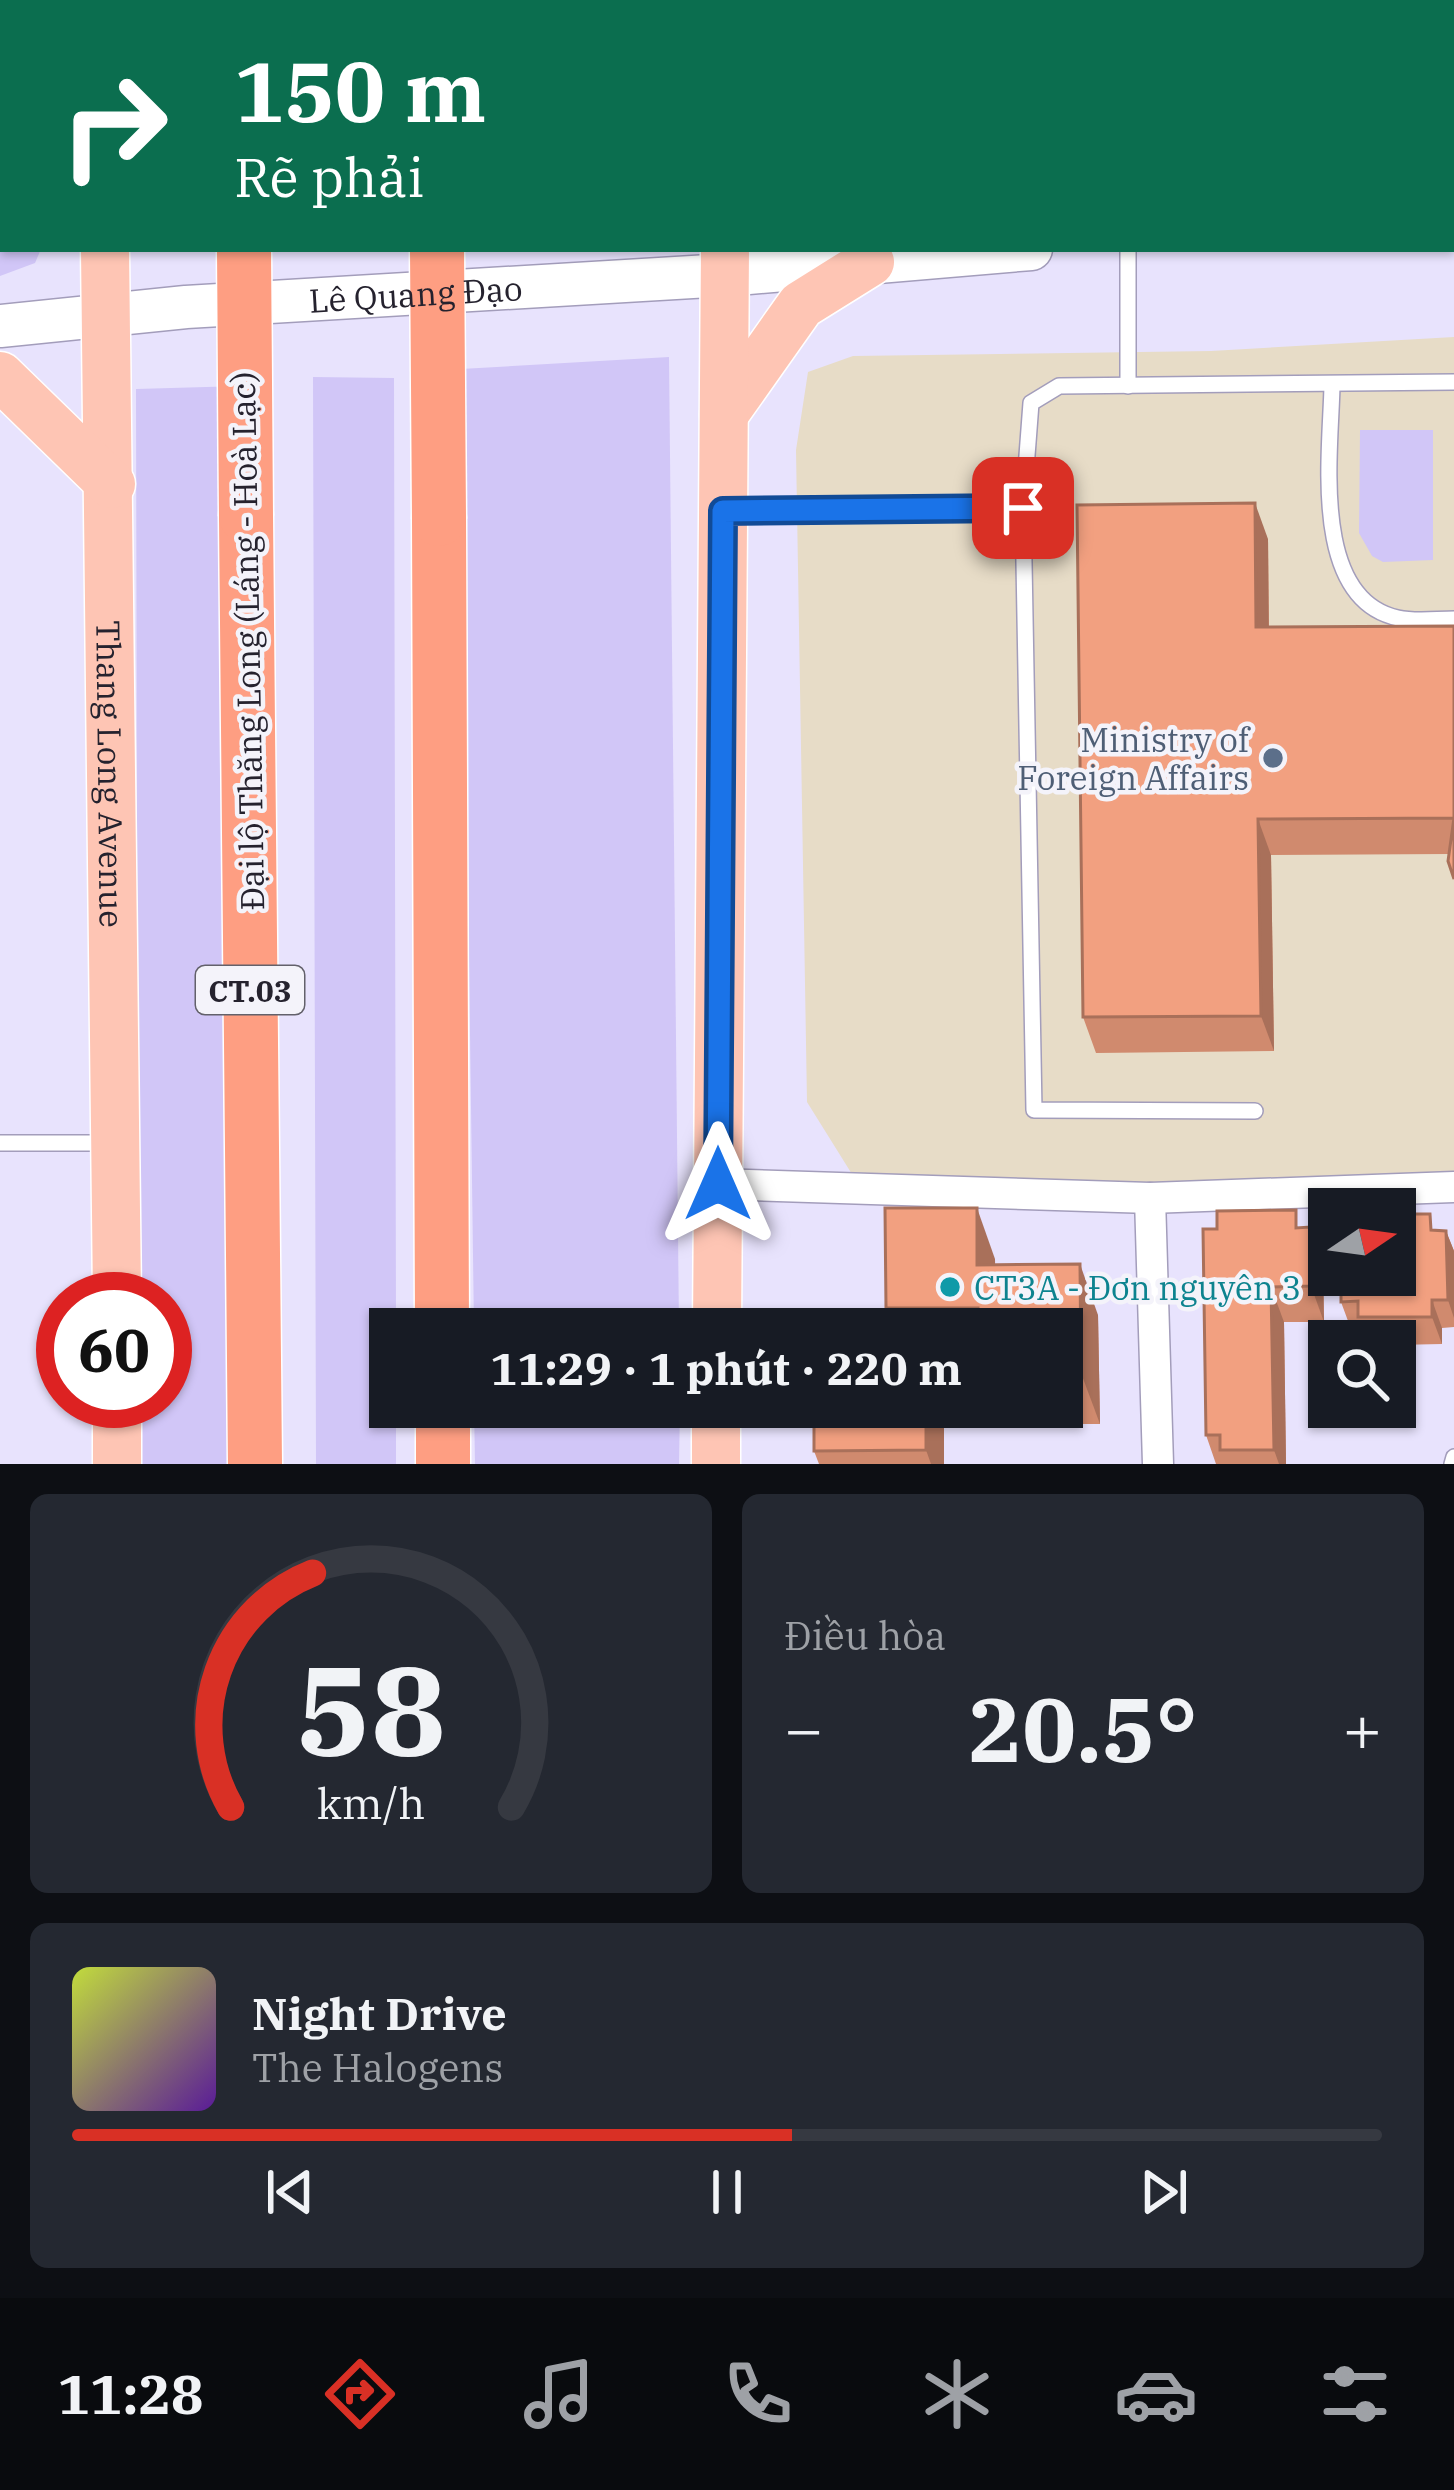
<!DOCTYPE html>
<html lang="vi">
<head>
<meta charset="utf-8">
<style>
  body { margin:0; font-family:"IBM Plex Serif",serif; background:#242831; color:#f1f3f6; height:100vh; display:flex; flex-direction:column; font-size:45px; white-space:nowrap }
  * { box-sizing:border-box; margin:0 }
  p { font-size:39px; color:#9ea1a6 }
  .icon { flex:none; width:66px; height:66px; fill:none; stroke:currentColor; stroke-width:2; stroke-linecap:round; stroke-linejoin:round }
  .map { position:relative; height:1464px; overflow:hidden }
  .drawer { display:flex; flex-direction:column; gap:30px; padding:30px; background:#0d0f14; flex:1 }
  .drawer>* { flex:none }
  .banner { position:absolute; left:0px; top:0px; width:1455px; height:252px; box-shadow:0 3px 9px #0004; background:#0b6e4f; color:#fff; overflow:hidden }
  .needle { width:78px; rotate:77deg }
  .tools { position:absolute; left:1308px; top:1188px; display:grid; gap:24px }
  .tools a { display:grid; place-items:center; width:108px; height:108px; border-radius:0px; background:#171b24; box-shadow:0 3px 9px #0004; font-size:60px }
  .speed { position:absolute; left:36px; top:1272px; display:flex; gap:24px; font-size:60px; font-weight:700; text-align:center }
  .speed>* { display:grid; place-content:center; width:156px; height:156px; border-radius:50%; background:#171b24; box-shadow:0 3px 9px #0004; line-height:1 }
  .speed .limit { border:18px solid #d22; background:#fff; color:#111 }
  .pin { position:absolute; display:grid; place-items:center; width:102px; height:102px; color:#fff; margin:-51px; border-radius:24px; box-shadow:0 6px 18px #0006 }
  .me { position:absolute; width:132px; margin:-66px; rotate:0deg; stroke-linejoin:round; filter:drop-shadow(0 0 9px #0008) }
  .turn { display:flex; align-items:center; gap:42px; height:252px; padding:0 36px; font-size:54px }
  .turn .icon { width:156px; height:156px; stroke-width:2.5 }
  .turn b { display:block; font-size:84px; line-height:102px }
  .big { font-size:90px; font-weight:800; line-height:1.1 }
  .drawer .tile { flex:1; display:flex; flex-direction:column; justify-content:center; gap:18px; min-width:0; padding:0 42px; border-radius:18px; background:#242831 }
  .drawer .dial { align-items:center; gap:0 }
  .dial svg { height:312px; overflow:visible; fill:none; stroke:#363941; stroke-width:7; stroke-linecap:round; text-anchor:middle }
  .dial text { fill:#f1f3f6; stroke:none }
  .song { display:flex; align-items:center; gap:36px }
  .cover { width:144px; height:144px; border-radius:18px; background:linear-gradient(135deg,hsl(70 70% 55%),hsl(270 70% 35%)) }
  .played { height:12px; border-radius:6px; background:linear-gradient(90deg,#d93025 55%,#363941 55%) }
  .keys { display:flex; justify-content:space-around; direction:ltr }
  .heat { display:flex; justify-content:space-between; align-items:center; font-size:66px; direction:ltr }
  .drawer .tiles { flex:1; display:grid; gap:30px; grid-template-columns:1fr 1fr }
  .tile:last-child { grid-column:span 2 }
  .trip { position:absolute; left:369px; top:1308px; width:714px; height:120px; border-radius:0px; background:#171b24; box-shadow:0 3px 9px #0004; font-weight:800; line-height:120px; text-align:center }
  .tabs { display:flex; height:192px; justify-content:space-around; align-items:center; background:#090b0e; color:#9ea1a6 }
  .tabs .icon { width:84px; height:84px }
  .tabs .active { color:#d93025 }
  .tabs b { font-size:54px; color:#f1f3f6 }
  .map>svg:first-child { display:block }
  .commercial { fill:#e7dcc7 }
  .green { fill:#d1c6f7 }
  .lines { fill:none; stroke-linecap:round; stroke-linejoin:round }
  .lane-casing { stroke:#a39dbb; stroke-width:18 }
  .street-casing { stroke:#a39dbb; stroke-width:33 }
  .secondary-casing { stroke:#a39dbb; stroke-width:45 }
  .primary-casing { stroke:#fff; stroke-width:51 }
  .highway-casing { stroke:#fff; stroke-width:57 }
  .lane { stroke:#fff; stroke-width:15 }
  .street { stroke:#fff; stroke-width:30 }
  .secondary { stroke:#fff; stroke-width:42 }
  .primary { stroke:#fec5b4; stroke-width:48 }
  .highway { stroke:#fe9e82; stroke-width:54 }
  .highway-bridge-casing { stroke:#fff; stroke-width:57; stroke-linecap:butt }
  .highway-bridge { stroke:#fe9e82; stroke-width:54 }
  .wall { fill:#d08a6e }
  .shaded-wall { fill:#a9705a }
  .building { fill:#f2a080; stroke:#a9705a; stroke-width:3 }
  .route-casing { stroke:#114b97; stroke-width:30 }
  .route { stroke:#1a73e8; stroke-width:21 }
  .service-dot { fill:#5c6f8a; stroke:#f4f3fa; stroke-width:4.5 }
  .culture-dot { fill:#0f9aa8; stroke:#f4f3fa; stroke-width:4.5 }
  .labels { text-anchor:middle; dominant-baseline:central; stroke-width:9; stroke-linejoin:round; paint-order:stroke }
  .shield { fill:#f4f3fa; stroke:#63616b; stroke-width:3 }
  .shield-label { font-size:30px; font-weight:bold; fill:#25222e }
  .street-label { font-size:33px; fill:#25222e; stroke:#f4f3fa }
  .service-label { font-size:33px; fill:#4e5e75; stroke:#f4f3fa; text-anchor:end }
  .culture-label { font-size:33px; fill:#0d838f; stroke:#f4f3fa; text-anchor:start }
</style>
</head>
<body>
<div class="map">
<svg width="1454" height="1464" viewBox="0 0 1454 1464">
  <rect width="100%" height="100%" fill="#e8e3fd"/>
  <!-- commercial -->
  <polygon class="commercial" points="1454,337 1454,1199 855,1179 807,1102 796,450 808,372 853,356 1211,351"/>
  <!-- green -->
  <g class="green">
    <polygon points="0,72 3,249 41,249 35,263 0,276"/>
    <polygon points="669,357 679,1329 474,1329 461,369"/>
    <polygon points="313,377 394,378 396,1329 390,1329 390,1407 396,1407 396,1464 316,1464"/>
    <polygon points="241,386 243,1464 139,1464 139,1401 165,1401 165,1299 138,1299 136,389"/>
    <polygon points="1360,430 1433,430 1433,560 1383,562 1372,556 1359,533"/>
    <polygon points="474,1407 680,1407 679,1464 475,1464"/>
  </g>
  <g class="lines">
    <defs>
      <g id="lane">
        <polyline points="1128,249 1128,386"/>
        <path d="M 1332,385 C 1331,450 1309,599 1398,618 C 1415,622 1436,619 1454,619"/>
        <polyline points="726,511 1023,508"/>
        <polyline points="1255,1111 1034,1110 1023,508 1031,403 1059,386 1454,382"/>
        <polyline points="0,1143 107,1143"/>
        <polyline points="1452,1464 1454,1457"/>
      </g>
      <g id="street">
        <polyline points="717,1184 1150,1198 1454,1187"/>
        <polyline points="1150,1198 1158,1464"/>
      </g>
      <g id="secondary">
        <polyline points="478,3 516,0"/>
        <polyline points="0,20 3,20"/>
        <polyline points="1452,218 1454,218"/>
        <path id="s1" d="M 0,326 L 186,307 L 726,275 L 1031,249"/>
      </g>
      <g id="primary">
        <polyline points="101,3 101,0"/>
        <polyline points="722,3 722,0"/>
        <path id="s2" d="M 105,249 L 117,1299"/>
        <polyline points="0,376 111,484"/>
        <polyline points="724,414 801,305 870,262"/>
        <polyline points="717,1329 725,249"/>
        <polyline points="117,1401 117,1464"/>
        <polyline points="716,1464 716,1407"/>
      </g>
      <g id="highway">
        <polyline points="242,0 242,3"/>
        <polyline points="435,0 435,3"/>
        <polyline points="246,516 255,1464"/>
        <polyline points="439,519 442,1329"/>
        <polyline points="443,1407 443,1464"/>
      </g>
    </defs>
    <!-- lane casing -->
    <use href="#lane" class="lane-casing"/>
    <!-- street casing -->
    <use href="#street" class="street-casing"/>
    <!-- secondary casing -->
    <use href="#secondary" class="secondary-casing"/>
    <!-- primary casing -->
    <use href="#primary" class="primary-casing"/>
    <!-- highway casing -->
    <use href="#highway" class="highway-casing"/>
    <!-- lane -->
    <use href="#lane" class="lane"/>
    <!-- street -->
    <use href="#street" class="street"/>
    <!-- secondary -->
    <use href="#secondary" class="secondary"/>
    <!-- primary -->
    <use href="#primary" class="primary"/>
    <!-- highway -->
    <use href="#highway" class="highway"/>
    <defs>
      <g id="highway-bridge">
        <polyline points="244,249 246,516"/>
        <polyline points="437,249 439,519"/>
      </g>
    </defs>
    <!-- highway-bridge casing -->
    <use href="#highway-bridge" class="highway-bridge-casing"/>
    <!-- highway-bridge -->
    <use href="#highway-bridge" class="highway-bridge"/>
  </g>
  <!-- wall -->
  <g class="wall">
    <polygon points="1268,539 1269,627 1454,626 1454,879 1449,854 1271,855 1274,1051 1096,1053 1083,1017"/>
    <polygon points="1310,1227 1323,1263 1324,1322 1284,1322 1286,1464 1216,1464 1206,1435 1203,1229"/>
    <polygon points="1436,1230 1446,1231 1454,1251 1454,1327 1442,1328 1442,1344 1395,1345 1395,1341 1366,1341 1362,1329 1351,1329 1341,1302"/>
    <polygon points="995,1259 995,1265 1098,1315 1100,1424 997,1424 990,1407 1062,1407 1062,1329 893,1329 886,1308"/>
    <polygon points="944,1407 944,1464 819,1464 814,1451"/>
  </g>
  <!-- shaded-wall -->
  <g class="shaded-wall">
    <polygon points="1255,503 1268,539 1269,662 1256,627"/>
    <polygon points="1258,819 1271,855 1274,1051 1261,1016"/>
    <polygon points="977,1208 995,1259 996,1316 977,1265"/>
    <polygon points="1310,1227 1323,1263 1324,1322 1311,1286"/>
    <polygon points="1446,1231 1454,1251 1454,1318 1448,1300"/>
    <polygon points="1080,1264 1098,1315 1100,1424 1081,1373"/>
    <polygon points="1271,1287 1284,1322 1286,1464 1279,1464 1274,1450"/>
    <polygon points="1432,1300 1442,1328 1442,1344 1432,1317"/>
    <polygon points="926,1407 944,1407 944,1464 931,1464 926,1450"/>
  </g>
  <!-- building -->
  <g class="building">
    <polygon points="1255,503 1256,627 1454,626 1454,879 1448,861 1454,818 1258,819 1261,1016 1083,1017 1077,505"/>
    <polygon points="885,1208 977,1208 977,1265 1080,1264 1081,1373 1062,1373 1062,1329 978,1329 978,1308 886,1308"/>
    <polygon points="1296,1210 1296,1228 1310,1227 1311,1286 1271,1287 1274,1450 1220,1450 1220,1435 1206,1435 1203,1229 1217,1229 1217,1211"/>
    <polygon points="1395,1214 1430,1214 1431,1230 1446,1231 1448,1300 1432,1300 1432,1317 1358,1317 1358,1301 1341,1302 1341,1275 1395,1275"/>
    <polygon points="814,1407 926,1407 926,1450 814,1451"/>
  </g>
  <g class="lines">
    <defs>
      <polyline id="route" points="718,1184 723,511 1023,508"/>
    </defs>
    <!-- route casing -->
    <use href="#route" class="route-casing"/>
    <!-- route -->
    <use href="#route" class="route"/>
  </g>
  <!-- markers -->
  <circle class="service-dot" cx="1273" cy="758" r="12"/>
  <circle class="culture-dot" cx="950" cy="1287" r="12"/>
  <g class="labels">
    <!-- shield labels -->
    <rect class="shield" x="196" y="966" width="108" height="48" rx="9"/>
    <g class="shield-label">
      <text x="250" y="990">CT.03</text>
    </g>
    <!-- street labels -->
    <g class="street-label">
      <text stroke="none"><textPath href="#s1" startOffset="417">Lê Quang Đạo</textPath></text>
      <text transform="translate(247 641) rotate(-91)">Đại lộ Thăng Long (Láng - Hoà Lạc)</text>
      <text stroke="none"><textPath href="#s2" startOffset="525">Thang Long Avenue</textPath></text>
    </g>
    <!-- service labels -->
    <g class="service-label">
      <text x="1249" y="739">Ministry of<tspan x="1249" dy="38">Foreign Affairs</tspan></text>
    </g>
    <!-- culture labels -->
    <g class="culture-label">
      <text x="974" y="1287">CT3A - Đơn nguyên 3</text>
    </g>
  </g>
</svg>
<div class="tools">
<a><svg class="needle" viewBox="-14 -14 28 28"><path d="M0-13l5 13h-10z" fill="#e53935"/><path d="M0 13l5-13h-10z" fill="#9ea1a6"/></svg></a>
<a><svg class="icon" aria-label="search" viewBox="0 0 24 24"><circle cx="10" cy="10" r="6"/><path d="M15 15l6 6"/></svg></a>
</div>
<div class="speed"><div class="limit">60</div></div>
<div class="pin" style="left:1023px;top:508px;background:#d93025"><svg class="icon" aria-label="arrive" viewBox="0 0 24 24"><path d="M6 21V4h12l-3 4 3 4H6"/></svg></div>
<svg class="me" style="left:718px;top:1184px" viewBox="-20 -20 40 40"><path d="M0-17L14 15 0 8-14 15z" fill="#1a73e8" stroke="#fff" stroke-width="4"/></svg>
<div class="trip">11:29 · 1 phút · 220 m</div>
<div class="banner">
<div class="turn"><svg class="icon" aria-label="right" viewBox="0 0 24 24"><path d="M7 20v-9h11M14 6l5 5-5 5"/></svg><div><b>150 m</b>Rẽ phải</div></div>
</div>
</div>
<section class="drawer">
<div class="tiles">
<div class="tile dial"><svg viewBox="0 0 100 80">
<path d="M14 69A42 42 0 1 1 86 69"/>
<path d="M14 69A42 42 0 0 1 35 9" stroke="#d93025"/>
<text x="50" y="56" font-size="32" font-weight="700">58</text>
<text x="50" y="72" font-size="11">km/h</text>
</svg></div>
<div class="tile"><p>Điều hòa</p>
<div class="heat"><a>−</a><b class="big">20.5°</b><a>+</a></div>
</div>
<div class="tile">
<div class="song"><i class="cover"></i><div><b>Night Drive</b><p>The Halogens</p></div></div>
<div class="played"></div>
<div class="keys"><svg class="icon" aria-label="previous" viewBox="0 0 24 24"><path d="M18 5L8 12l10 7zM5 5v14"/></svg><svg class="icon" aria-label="pause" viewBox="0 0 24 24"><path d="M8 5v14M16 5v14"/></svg><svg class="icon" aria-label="next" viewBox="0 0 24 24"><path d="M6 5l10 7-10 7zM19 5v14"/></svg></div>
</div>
</div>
</section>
<nav class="tabs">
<b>11:28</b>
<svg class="icon active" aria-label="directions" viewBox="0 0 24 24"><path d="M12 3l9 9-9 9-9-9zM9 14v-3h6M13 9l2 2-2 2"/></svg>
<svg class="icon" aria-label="music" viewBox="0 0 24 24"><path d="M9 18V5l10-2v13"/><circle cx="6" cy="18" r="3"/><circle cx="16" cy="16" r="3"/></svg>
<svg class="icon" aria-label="phone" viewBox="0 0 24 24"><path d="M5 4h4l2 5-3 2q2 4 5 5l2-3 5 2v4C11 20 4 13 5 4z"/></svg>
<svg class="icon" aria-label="climate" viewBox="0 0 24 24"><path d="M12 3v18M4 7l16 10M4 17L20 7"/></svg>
<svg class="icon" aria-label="car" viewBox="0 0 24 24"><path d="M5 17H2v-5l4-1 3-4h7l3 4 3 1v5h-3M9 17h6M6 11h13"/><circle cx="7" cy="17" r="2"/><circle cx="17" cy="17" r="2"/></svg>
<svg class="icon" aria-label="filters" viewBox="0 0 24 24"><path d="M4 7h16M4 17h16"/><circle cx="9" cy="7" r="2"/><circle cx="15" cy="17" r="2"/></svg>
</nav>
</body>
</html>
